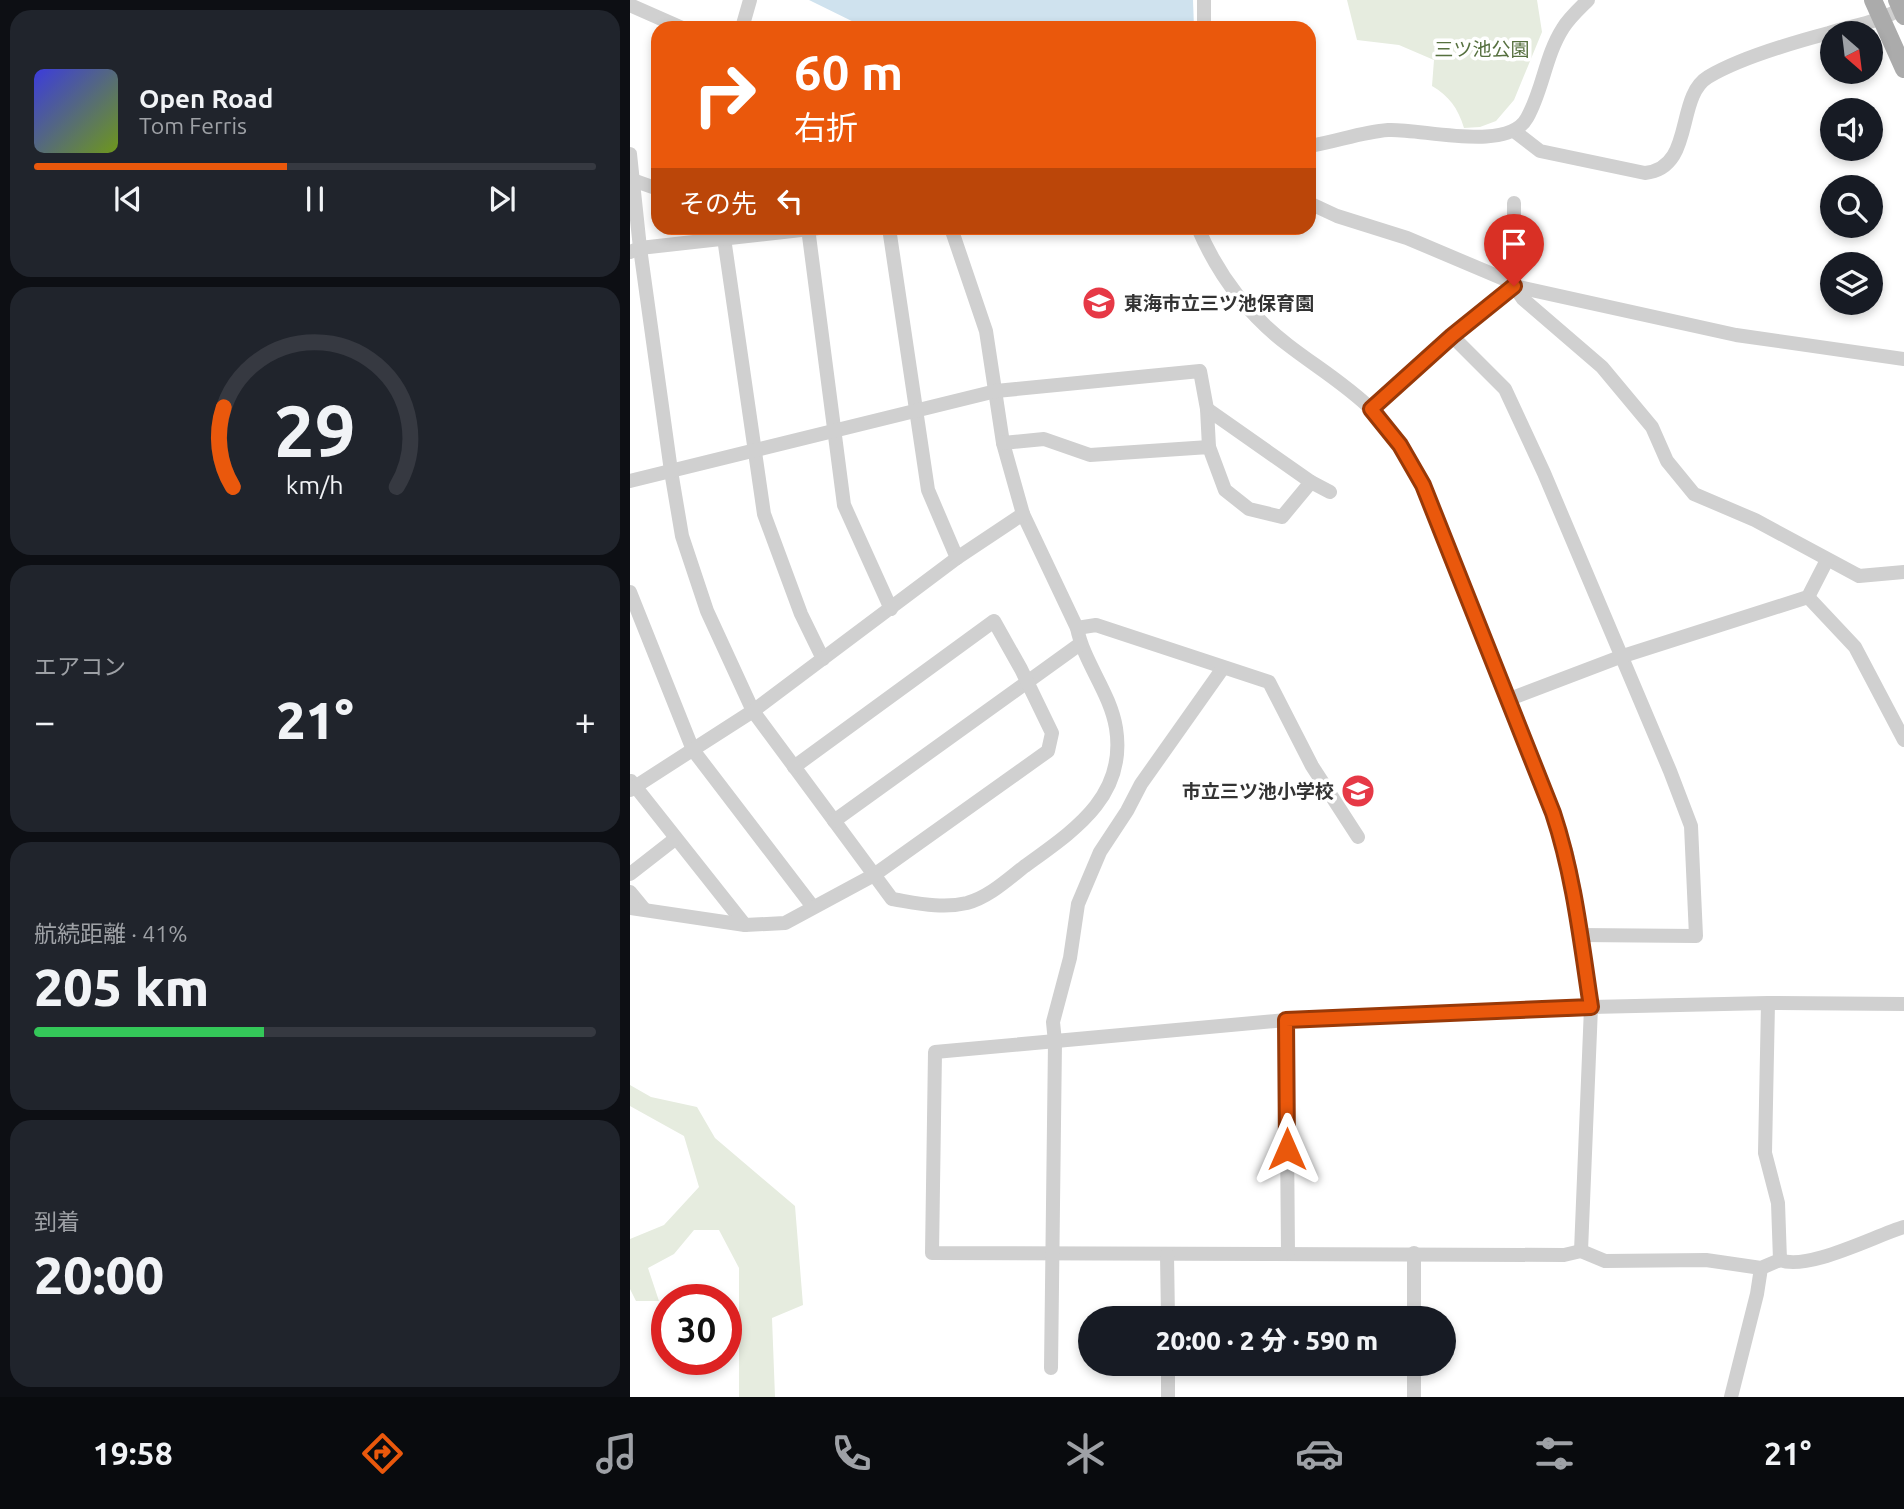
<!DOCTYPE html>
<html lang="ja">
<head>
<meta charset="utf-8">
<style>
  body { margin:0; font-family:Ubuntu,"Noto Sans JP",sans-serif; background:#20242c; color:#f1f3f6; height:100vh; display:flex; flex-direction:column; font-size:26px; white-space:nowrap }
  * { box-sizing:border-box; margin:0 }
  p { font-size:23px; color:#9ea1a6 }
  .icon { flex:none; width:38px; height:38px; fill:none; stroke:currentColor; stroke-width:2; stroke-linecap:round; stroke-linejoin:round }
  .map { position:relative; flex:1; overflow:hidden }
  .drawer { display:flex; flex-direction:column; gap:10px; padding:10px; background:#0d0f14; width:630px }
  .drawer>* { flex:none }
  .hud { position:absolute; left:21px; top:21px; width:665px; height:214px; border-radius:21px; box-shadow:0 4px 10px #0003; background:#ea580c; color:#fff; overflow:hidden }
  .needle { width:46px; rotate:152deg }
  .fabs { position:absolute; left:1190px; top:21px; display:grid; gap:14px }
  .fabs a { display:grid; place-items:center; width:63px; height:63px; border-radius:50%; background:#171b24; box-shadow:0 4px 10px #0003; font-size:35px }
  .speed { position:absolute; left:21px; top:1284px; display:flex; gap:14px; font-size:35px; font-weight:700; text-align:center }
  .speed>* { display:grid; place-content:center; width:91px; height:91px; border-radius:50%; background:#171b24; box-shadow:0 4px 10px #0003; line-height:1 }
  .speed .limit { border:10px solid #d22; background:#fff; color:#111 }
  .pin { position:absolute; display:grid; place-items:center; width:60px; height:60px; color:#fff; margin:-72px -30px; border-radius:50% 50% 50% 0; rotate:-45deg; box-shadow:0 0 7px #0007 }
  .pin .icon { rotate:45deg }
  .me { position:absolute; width:77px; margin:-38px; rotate:0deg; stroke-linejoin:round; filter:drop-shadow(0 0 5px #0008) }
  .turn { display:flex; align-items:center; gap:24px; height:147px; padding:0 28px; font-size:32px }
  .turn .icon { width:91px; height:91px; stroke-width:2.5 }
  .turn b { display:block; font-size:49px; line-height:60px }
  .then { display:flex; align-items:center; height:66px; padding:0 28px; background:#0003; gap:14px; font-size:26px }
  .big { font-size:52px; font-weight:800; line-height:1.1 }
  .drawer .card { flex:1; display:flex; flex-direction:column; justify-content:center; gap:10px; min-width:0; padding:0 24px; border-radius:21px; background:#20242c }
  .drawer .dial { align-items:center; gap:0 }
  .dial svg { height:182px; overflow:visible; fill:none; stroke:#363941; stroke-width:7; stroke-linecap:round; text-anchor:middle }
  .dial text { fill:#f1f3f6; stroke:none }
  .song { display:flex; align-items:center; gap:21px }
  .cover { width:84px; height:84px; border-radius:10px; background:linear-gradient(135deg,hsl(240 70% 55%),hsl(80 70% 35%)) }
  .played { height:7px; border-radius:4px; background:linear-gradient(90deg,#ea580c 45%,#363941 45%) }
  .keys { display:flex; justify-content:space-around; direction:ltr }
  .heat { display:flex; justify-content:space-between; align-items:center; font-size:38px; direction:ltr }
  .charge { height:10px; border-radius:5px; background:linear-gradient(90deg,#34c759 41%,#363941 0) }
  .trip { position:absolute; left:448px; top:1306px; width:378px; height:70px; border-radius:35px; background:#171b24; box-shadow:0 4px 10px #0003; font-weight:800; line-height:70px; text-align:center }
  .dock { display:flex; height:112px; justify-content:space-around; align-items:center; background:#090b0e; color:#9ea1a6 }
  .dock .icon { width:49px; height:49px }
  .dock .active { color:#ea580c }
  .dock b { font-size:32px; color:#f1f3f6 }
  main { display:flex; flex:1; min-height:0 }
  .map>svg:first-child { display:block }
  .green { fill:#e6ecdf }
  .water { fill:#cfe2ee }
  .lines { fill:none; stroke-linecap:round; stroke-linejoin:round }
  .minor { stroke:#d0d0d0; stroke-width:14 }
  .major { stroke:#ababab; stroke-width:18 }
  .route-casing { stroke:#983908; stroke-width:18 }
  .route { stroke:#ea580c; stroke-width:12 }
  .labels { text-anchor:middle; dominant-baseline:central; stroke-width:7; stroke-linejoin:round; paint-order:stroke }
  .park-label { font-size:19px; fill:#56703f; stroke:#fff }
  .poi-label { font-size:19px; font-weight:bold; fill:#333; stroke:#fff; text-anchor:start }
</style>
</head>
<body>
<main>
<section class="drawer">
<div class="card">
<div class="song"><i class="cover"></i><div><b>Open Road</b><p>Tom Ferris</p></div></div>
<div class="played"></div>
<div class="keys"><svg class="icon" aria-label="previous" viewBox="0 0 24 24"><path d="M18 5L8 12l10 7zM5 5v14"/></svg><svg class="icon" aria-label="pause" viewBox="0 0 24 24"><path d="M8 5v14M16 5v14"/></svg><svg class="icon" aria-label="next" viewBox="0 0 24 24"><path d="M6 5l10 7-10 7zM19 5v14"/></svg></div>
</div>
<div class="card dial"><svg viewBox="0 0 100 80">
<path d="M14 69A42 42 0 1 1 86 69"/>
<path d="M14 69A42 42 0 0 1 10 34" stroke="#ea580c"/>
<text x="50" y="56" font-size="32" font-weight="700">29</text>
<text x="50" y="72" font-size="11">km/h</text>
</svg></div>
<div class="card"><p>エアコン</p>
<div class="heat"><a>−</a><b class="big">21°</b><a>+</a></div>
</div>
<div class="card"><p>航続距離 · 41%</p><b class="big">205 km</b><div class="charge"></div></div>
<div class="card"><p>到着</p><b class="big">20:00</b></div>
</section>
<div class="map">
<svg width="1274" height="1397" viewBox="0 0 1274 1397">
  <rect width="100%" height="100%" fill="#fff"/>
  <!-- green -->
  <g class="green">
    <path d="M 717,0 L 907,0 L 912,32 L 884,100 L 866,121 L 850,127 L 834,128 C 828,108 819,96 802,86 L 804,60 L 769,45 L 727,40 Z"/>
    <polygon points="0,1085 21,1097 67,1107 85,1138 165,1206 173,1305 142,1318 145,1397 109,1397 109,1268 89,1230 64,1230 44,1254 18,1268 29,1301 6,1301 0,1289 0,1239 34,1225 69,1187 54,1136 0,1106"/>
  </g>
  <!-- water -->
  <polygon class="water" points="179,0 563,0 564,28 236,28"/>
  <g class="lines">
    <!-- minor -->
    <g class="minor">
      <polyline points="574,0 574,28"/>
      <polyline points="0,5 52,28"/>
      <polyline points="112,28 120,0"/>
      <path d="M 884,131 L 910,151 L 1015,173 C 1065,168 1045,97 1078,77 C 1108,59 1165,42 1199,33 C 1225,25 1250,22 1274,7"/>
      <path d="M 679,146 C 706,142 731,132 758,130 C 791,128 878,153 897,118 C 913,90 915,56 933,28 C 939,18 949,9 958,0"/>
      <path d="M 0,154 L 10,248 L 41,471 L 52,536 L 77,611 L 123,711 L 262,899 C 287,903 312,909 337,903 C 359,897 377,880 395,866 C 443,831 497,797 486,728 C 480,692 454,663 447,628 L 393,514 L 373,443 L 356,331 L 321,228"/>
      <polyline points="0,179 28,189"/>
      <polyline points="679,203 707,216 777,238 874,279 884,286 893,299 972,367 1022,427 1037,461 1064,494 1125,520 1229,576 1274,572"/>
      <polyline points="178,228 214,505 261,609"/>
      <polyline points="259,228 298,490 327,558"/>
      <path d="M 568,228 C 588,275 616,313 658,345 C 685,366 717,385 742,410 C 763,433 779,458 793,485 L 923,813 L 937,854 L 945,894 L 961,1007 L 951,1251"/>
      <polyline points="94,238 134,514 171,614 193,659"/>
      <polyline points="0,252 10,248 189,228"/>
      <polyline points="884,286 1106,335 1274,359"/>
      <polyline points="884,286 884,203"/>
      <polyline points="822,336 875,389 914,473 1040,771 1061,826 1066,936 950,935"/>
      <polyline points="741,409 822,336 884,286"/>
      <polyline points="373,443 414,439 460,455 579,447 595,490 619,509 652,517 681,482 700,492"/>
      <polyline points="579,447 577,409 681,482"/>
      <polyline points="0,481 366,391 570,371 577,409"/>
      <polyline points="0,592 63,750 183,907"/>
      <polyline points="1178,597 1225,647 1274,740"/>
      <polyline points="447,628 466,625 639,682 682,766 728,837"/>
      <polyline points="877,700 990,657 1178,597 1197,560"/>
      <polyline points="1,781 115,925"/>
      <polyline points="0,790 123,711 327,558 393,514"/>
      <polyline points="204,821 450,644"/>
      <polyline points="0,874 45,839"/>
      <polyline points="0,892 14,909"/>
      <polyline points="0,908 115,925 155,923 244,875 418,751 422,733 391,669 364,621 164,767"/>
      <polyline points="1138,1003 1135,1153 1148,1203 1150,1260 1131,1268 1076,1260 975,1261 951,1251 934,1255 302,1253 305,1052 656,1020 961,1007 1138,1003 1274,1004"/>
      <polyline points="656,1020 658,1253"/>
      <polyline points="537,1255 538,1318"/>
      <path d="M 1150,1260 C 1178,1271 1244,1236 1274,1227"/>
      <polyline points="784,1318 784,1253"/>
      <polyline points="538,1363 538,1397"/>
      <polyline points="421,1368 425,1042 423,1022 440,958 448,904 470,852 497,811 511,784 593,668"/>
      <polyline points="784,1397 784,1363"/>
      <polyline points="1101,1397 1127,1294 1131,1268"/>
    </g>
    <!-- major -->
    <g class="major">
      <polyline points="1243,0 1274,69"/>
      <polyline points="1267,0 1274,16"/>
    </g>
  </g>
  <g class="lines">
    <defs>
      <path id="route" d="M 657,1149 L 656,1020 L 961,1007 C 951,941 944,876 923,813 L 793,485 L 770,445 L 741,409 L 822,336 L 884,286"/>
    </defs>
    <!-- route casing -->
    <use href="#route" class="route-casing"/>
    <!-- route -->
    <use href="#route" class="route"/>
  </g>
  <!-- icons -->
  <defs>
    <symbol id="school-disc" viewBox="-11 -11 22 22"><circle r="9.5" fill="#e63946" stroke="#fff"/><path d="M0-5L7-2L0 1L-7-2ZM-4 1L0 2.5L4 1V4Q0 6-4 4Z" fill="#fff"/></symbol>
  </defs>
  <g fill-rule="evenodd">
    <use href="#school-disc" x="450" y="284" width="38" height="38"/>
    <use href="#school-disc" x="709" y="772" width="38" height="38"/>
  </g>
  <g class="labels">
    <!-- park labels -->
    <g class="park-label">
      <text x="852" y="49">三ツ池公園</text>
    </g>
    <!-- poi labels -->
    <g class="poi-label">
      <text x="494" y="303">東海市立三ツ池保育園</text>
      <text x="704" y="791" text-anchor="end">市立三ツ池小学校</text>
    </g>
  </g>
</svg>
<div class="fabs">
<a><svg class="needle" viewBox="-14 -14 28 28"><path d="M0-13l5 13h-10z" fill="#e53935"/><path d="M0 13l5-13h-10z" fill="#9ea1a6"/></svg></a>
<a><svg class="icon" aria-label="sound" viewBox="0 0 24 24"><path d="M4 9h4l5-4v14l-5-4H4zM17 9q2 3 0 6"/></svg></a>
<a><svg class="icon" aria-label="search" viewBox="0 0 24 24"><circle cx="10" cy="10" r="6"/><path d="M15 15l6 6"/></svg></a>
<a><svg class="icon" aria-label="layers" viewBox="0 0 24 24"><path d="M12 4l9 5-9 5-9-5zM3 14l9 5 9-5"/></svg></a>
</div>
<div class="speed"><div class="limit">30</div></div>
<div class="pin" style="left:884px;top:286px;background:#d93025"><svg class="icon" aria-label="arrive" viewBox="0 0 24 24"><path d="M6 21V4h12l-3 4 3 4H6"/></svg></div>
<svg class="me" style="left:657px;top:1149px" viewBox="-20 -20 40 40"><path d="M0-17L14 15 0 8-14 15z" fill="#ea580c" stroke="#fff" stroke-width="4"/></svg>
<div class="trip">20:00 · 2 分 · 590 m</div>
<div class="hud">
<div class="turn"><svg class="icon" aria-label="right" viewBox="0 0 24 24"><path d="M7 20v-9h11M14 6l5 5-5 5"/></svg><div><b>60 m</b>右折</div></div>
<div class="then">その先<svg class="icon" aria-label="left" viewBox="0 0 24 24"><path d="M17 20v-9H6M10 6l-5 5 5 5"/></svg></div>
</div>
</div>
</main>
<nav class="dock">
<b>19:58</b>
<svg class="icon active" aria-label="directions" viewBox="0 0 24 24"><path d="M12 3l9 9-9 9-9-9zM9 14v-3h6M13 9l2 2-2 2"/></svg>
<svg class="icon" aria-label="music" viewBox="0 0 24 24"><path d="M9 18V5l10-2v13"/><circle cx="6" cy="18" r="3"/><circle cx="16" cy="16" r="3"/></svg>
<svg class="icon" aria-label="phone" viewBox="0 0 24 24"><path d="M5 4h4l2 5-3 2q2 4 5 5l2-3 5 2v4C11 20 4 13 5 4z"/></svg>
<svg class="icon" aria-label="climate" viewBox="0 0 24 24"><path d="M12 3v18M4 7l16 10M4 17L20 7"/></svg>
<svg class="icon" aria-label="car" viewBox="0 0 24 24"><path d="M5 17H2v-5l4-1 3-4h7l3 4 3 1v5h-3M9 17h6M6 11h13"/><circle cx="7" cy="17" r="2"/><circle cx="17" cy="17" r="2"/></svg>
<svg class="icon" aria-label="filters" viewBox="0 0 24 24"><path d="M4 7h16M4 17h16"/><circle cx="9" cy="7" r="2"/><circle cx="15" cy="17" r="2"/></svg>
<b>21°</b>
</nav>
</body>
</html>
